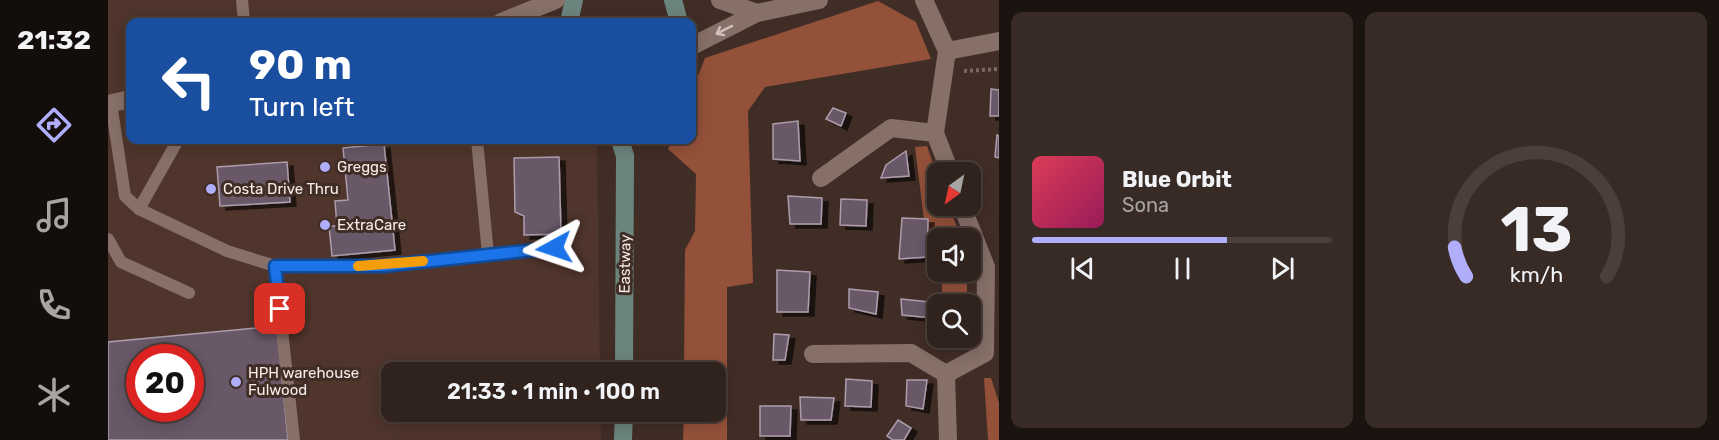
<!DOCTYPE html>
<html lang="en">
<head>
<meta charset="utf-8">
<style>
  body { margin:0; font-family:Rubik,sans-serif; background:#382a25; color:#f1f3f6; height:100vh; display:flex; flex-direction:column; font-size:22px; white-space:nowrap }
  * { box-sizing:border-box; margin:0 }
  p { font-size:20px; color:#a8a4a3 }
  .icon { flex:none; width:33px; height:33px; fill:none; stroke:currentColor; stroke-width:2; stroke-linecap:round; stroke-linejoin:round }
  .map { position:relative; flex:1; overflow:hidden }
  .panel { display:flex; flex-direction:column; gap:12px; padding:12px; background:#1a130f; width:720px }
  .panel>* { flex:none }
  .top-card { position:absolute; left:18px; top:18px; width:570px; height:126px; border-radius:12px; box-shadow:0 3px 15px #0003,0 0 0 2px #4b3f3b; background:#1a4fa0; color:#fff; overflow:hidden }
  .needle { width:39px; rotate:213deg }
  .fabs { position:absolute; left:819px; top:162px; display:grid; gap:12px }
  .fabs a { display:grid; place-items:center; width:54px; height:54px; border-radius:12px; background:#30221c; box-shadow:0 3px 15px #0003,0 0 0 2px #4b3f3b; font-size:30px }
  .speed { position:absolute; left:18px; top:344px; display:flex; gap:12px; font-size:30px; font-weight:700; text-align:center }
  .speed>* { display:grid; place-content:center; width:78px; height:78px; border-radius:50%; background:#30221c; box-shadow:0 3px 15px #0003,0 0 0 2px #4b3f3b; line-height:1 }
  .speed .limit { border:9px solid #d22; background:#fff; color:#111 }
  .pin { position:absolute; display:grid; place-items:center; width:51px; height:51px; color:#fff; margin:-26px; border-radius:12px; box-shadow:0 3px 9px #0006 }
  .me { position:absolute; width:66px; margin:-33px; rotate:265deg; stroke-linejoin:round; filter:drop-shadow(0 0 4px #0008) }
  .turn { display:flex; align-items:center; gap:21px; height:126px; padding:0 24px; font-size:27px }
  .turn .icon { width:78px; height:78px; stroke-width:2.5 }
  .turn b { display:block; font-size:42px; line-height:51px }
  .panel .card { flex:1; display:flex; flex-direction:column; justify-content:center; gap:9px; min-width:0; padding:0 21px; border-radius:12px; background:#382a25 }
  .panel .dial { align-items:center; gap:0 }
  .dial svg { height:156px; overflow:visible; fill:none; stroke:#4b3f3b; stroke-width:7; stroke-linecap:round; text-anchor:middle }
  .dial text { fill:#f1f3f6; stroke:none }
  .song { display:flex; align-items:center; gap:18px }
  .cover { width:72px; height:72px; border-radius:9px; background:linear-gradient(135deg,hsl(350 70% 55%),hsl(330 70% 35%)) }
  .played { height:6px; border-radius:3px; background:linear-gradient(90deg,#b0aefa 65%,#4b3f3b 65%) }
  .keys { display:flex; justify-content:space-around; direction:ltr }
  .panel .tiles { flex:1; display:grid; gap:12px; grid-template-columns:repeat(2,1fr) }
  .trip { position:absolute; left:273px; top:362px; width:345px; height:60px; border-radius:12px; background:#30221c; box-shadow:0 3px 15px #0003,0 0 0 2px #4b3f3b; font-weight:600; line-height:60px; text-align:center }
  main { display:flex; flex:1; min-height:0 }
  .menu { display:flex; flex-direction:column; width:108px; justify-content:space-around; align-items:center; background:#130e0b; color:#a8a4a3 }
  .menu .icon { width:42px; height:42px }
  .menu .current { color:#b0aefa }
  .menu b { font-size:27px; color:#f1f3f6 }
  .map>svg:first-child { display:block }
  .built { fill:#4f352b; fill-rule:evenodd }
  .forest { fill:#94513a }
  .building { fill:#685867; stroke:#ad9cac; stroke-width:1.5; fill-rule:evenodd; filter:url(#shadow) }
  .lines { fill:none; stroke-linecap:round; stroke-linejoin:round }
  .path { stroke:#7a6963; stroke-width:4; stroke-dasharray:3 3; stroke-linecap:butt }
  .service { stroke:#867068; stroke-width:12 }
  .minor { stroke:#867068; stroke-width:18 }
  .tertiary { stroke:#867068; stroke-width:18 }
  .secondary { stroke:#6b847d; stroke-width:18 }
  .oneway { stroke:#d0c0bb }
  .route-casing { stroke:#114b97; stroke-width:15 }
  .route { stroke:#1a73e8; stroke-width:10 }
  .slow { stroke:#f59e0b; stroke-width:10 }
  .poi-dot { fill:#b0aefa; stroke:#402d26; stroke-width:2 }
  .labels { text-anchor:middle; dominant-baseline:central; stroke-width:6; stroke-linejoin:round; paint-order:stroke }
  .poi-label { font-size:15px; fill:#f8ebe7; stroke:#402d26; text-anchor:start }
  .street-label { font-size:15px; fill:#f8ebe7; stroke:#402d26 }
</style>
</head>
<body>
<main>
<nav class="menu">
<b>21:32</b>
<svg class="icon current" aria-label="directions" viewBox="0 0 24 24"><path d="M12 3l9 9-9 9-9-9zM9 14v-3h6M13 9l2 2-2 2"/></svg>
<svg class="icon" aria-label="music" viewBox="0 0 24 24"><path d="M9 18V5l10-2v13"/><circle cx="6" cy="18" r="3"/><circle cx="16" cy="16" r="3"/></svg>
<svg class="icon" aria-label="phone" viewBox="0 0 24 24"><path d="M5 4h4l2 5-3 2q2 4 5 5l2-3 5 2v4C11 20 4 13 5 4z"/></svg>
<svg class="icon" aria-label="climate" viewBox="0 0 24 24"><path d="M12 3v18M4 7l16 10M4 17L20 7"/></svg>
</nav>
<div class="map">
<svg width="891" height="440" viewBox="0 0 891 440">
  <defs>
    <filter id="shadow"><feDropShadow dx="6" dy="4" stdDeviation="0" flood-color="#0009"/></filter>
  </defs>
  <rect width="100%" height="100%" fill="#402d26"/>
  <!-- built -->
  <path class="built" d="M 0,0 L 436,0 L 432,13 L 437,22 L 22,22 L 22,140 L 489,140 L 492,372 L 284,372 L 284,411 L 492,411 L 493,440 L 0,440 ZM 32,357 L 82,357 L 82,408 L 32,408 Z"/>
  <!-- forest -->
  <g class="forest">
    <polygon points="770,1 808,22 823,59 657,87 640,111 645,283 619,287 619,440 575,440 576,411 608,411 608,372 576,372 577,250 587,231 588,174 560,149 564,140 584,140 584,91 597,58"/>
    <polygon points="819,146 829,175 830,206 841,206 853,238 830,238 829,270 821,261 807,147"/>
    <polygon points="831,272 859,272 859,304 835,304 833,274"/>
    <polygon points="876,378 883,378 891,403 891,440 880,440"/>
  </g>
  <!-- building -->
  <g class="building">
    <polygon points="883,89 891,90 891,116 882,116"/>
    <polygon points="725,108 738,113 733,126 718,119"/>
    <polygon points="690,121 692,161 665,159 665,124"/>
    <polygon points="889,135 891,136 891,158 887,157"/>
    <polygon points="276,144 287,250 224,256 221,226 229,226 227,201 240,200 235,148"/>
    <polygon points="798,151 801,176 773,178 778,165"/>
    <polygon points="451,157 453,234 416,235 416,216 407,212 406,158"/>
    <polygon points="179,162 182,202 112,206 109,167"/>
    <polygon points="680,196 714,198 713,224 682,224"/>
    <polygon points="733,199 759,200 758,226 732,225"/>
    <polygon points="794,218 820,219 819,257 791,259"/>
    <polygon points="669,270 702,272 700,312 669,312"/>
    <polygon points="741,289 770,292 768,314 741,308"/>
    <polygon points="793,299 822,302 824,318 794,315"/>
    <path d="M 169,326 L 180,440 L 0,440 L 0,342 ZM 32,357 L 82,357 L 82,408 L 32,408 Z"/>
    <polygon points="666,334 681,335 677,360 665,360"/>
    <polygon points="738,379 764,381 763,407 737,406"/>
    <polygon points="799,380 819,380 815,409 798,406"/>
    <polygon points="692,397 726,398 723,420 693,420"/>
    <polygon points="652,406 683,406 682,436 652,436"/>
    <polygon points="790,420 803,428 796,440 785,440 779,436"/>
  </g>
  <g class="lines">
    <!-- path -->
    <polyline class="path" points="856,71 891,69"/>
    <!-- service -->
    <g class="service">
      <polyline points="134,0 136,22"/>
      <polyline points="3,103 17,196 31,209 119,251 167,266 275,266 446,248"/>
      <polyline points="369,140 380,254"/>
      <polyline points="31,209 70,140"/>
      <polyline points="0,239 13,262 81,293"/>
      <polyline points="167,266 186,440"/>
    </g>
    <!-- minor -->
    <g class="minor">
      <polyline points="816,0 839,51 827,133 842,172"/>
      <polyline points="839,51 891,41"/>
      <polyline points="713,178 783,128 827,133"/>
      <polyline points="705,354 803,353 838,374"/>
      <polyline points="840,440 838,374 877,353 878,267 854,206"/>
    </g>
    <!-- tertiary -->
    <g class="tertiary">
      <polyline points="612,0 649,13"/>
      <polyline points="393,22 448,0"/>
      <polyline points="584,46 649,13 711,0"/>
      <polyline points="0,104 22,99"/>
    </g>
    <!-- secondary -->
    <g class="secondary">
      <polyline points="565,0 571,22"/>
      <polyline points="461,22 466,0"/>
      <polyline points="512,140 517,156 516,372"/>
      <polyline points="515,440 516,411"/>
    </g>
  </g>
  <!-- one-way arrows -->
  <defs><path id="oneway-shaft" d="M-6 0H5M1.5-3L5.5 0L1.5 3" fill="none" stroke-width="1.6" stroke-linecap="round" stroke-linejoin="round" transform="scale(1.5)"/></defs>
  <use class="oneway" href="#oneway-shaft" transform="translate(616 30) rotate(153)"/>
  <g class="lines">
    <defs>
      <polyline id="route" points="172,309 167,266 275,266 446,248"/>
    </defs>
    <!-- route casing -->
    <use href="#route" class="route-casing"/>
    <!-- route -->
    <use href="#route" class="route"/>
    <!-- slow -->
    <polyline class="slow" points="250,266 315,261"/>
  </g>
  <!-- markers -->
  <g class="poi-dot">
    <circle cx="217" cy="167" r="6"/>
    <circle cx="103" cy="189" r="6"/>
    <circle cx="217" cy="225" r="6"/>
    <circle cx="128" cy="382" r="6"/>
  </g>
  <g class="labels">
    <!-- poi labels -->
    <g class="poi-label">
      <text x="229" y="167">Greggs</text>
      <text x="115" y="189">Costa Drive Thru</text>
      <text x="229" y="225">ExtraCare</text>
      <text x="140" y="373">HPH warehouse<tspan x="140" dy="17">Fulwood</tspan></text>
    </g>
    <!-- street labels -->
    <g class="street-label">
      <text transform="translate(517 264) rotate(-89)">Eastway</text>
    </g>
  </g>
</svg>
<div class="fabs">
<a><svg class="needle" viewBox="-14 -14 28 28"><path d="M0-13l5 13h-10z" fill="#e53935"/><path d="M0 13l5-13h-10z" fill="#a8a4a3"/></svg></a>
<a><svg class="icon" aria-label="sound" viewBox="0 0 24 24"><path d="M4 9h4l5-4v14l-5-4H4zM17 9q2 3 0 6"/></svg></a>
<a><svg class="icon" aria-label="search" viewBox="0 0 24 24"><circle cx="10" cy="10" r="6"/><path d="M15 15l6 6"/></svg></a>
</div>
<div class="speed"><div class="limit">20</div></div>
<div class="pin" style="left:172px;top:309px;background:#d93025"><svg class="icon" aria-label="arrive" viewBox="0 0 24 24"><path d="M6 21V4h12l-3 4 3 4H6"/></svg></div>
<svg class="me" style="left:446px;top:248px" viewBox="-20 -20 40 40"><path d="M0-17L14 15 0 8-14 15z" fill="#1a73e8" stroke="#fff" stroke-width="4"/></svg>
<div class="trip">21:33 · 1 min · 100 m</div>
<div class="top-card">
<div class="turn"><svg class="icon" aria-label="left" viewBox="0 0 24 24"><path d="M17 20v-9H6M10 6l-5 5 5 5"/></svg><div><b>90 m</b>Turn left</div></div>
</div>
</div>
<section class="panel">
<div class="tiles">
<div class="card">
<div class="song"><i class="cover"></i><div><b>Blue Orbit</b><p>Sona</p></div></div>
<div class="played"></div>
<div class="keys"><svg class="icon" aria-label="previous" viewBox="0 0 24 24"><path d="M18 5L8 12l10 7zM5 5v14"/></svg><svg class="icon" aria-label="pause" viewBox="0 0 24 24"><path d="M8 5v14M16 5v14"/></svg><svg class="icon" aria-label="next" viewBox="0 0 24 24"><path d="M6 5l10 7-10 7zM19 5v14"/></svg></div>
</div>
<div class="card dial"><svg viewBox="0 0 100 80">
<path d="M14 69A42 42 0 1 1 86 69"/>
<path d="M14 69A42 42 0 0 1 8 54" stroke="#b0aefa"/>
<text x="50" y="56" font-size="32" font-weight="700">13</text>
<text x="50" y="72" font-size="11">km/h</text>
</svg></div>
</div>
</section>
</main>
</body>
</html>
